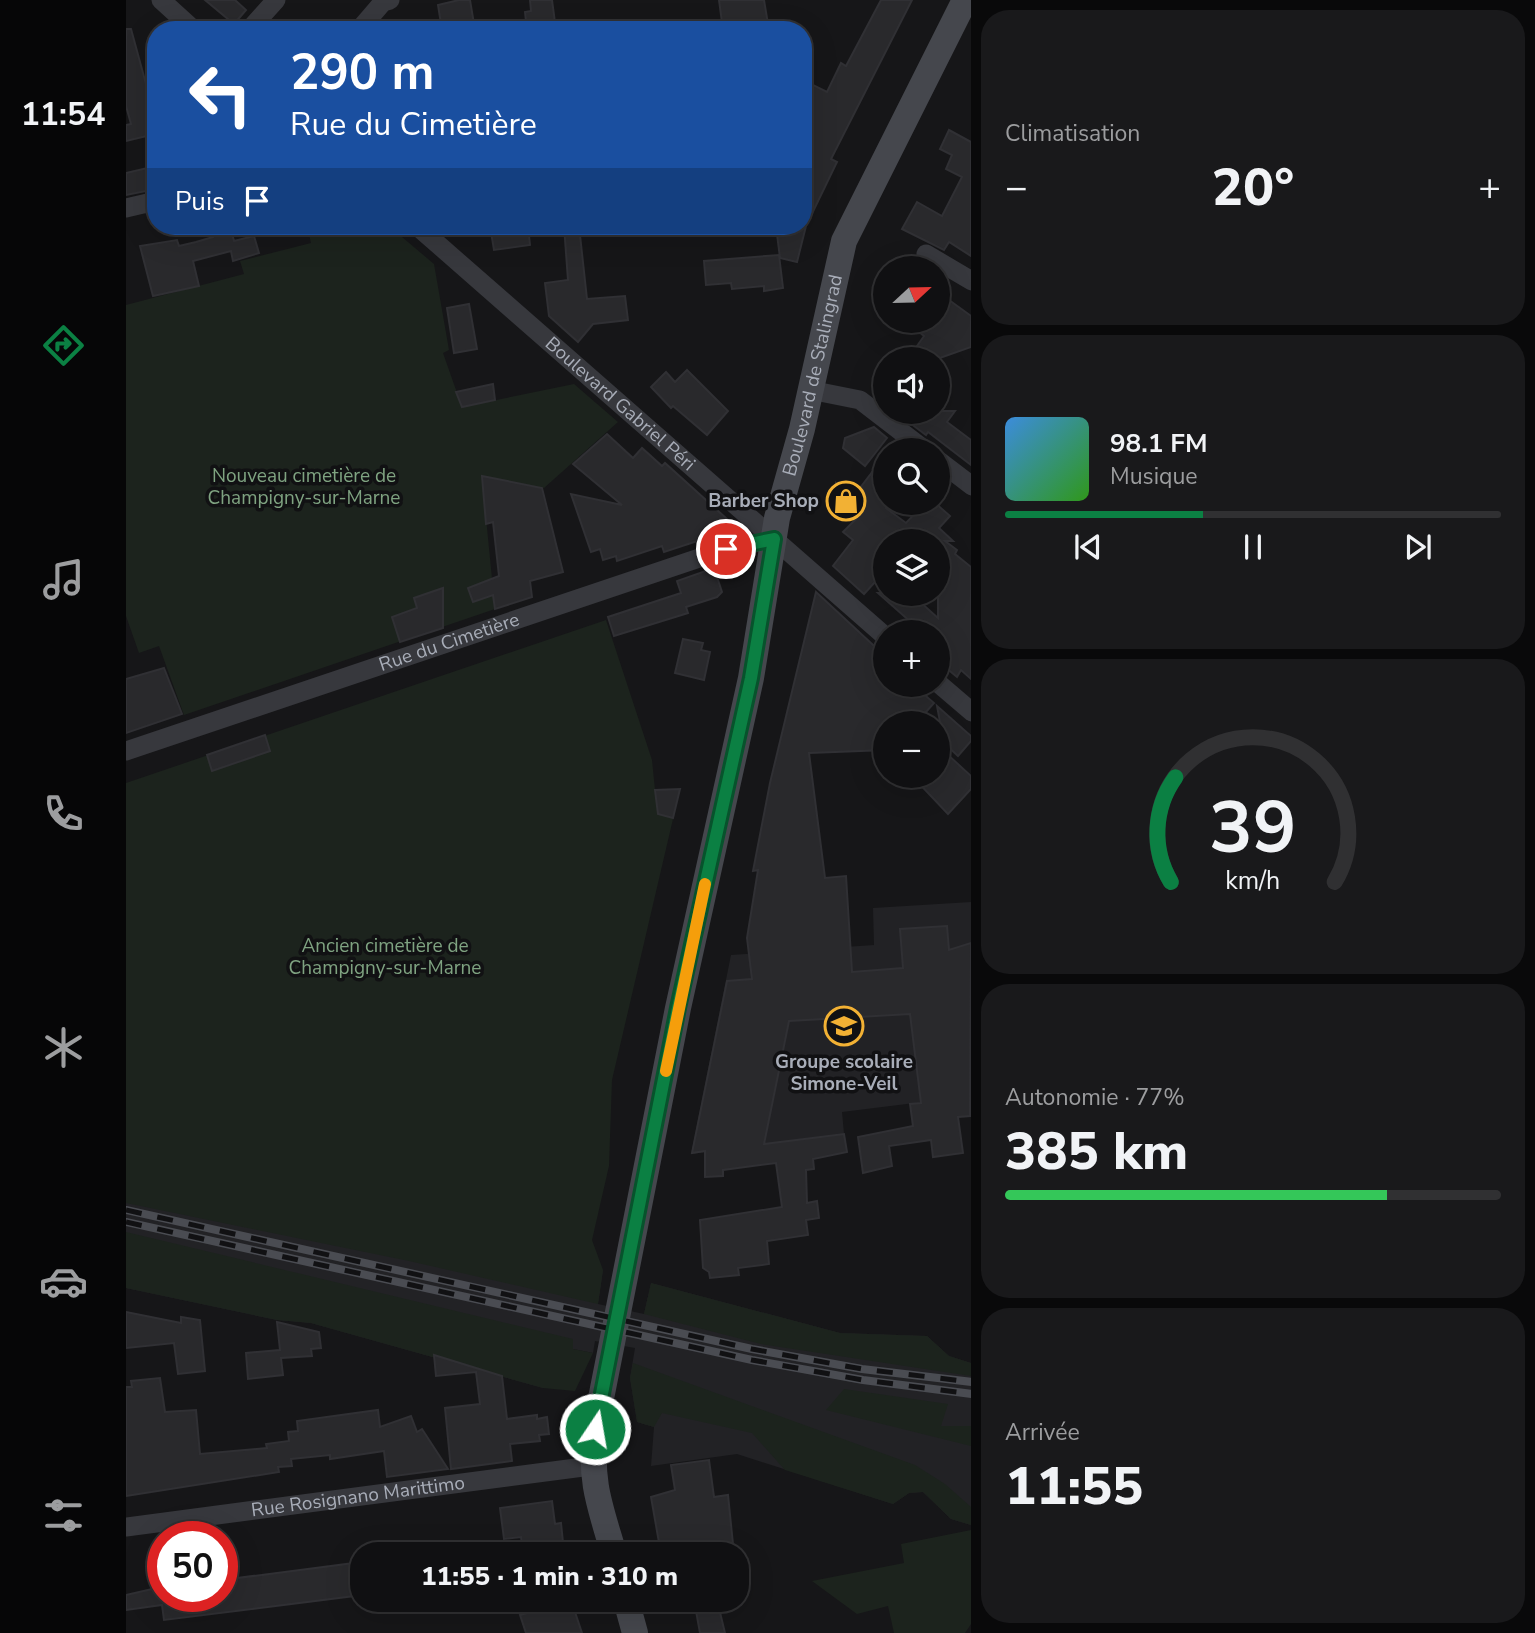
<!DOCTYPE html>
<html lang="fr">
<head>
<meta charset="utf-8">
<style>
  body { margin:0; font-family:"Nunito Sans",sans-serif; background:#19191b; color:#f1f3f6; height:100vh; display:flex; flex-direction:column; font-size:26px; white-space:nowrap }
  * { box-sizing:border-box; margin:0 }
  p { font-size:23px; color:#9c9d9f }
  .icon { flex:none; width:38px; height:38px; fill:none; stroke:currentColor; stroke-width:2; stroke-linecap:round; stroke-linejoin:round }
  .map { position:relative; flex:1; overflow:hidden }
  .sheet { display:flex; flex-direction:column; gap:10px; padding:10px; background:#09090a; width:564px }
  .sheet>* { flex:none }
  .top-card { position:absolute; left:21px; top:21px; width:665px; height:214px; border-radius:28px; box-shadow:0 7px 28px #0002,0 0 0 2px #303032; background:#1a4fa0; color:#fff; overflow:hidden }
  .needle { width:46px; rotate:68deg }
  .buttons { position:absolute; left:747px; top:256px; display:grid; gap:14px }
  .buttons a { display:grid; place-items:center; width:77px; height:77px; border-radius:50%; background:#101012; box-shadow:0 7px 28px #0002,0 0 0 2px #303032; font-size:35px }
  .speed { position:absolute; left:21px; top:1521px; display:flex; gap:14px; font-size:35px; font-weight:700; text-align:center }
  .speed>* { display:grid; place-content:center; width:91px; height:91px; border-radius:50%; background:#101012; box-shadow:0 7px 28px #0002,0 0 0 2px #303032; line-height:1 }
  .speed .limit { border:10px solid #d22; background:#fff; color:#111 }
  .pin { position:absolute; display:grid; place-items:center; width:60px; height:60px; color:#fff; margin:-30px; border:4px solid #fff; border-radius:50%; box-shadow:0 2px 7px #0007 }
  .me { position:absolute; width:77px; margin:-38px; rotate:12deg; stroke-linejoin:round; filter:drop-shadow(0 0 5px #0008) }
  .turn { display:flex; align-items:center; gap:24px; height:147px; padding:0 28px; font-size:32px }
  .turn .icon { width:91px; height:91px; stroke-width:2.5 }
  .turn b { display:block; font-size:49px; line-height:60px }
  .then { display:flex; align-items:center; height:66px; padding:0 28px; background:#0003; gap:14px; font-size:26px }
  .big { font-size:52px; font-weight:800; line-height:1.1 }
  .sheet .tile { flex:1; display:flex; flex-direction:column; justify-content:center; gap:10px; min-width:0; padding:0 24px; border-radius:28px; background:#19191b }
  .sheet .dial { align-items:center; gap:0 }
  .dial svg { height:182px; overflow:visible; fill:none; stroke:#303032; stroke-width:7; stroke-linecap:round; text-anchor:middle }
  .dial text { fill:#f1f3f6; stroke:none }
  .song { display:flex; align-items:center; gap:21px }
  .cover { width:84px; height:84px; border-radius:10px; background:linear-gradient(135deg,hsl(210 70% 55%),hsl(110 70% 35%)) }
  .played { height:7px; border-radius:4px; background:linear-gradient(90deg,#0b8043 40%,#303032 40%) }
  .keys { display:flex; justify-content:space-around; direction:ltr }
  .heat { display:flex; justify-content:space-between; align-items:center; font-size:38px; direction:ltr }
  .charge { height:10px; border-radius:5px; background:linear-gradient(90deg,#34c759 77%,#303032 0) }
  .trip { position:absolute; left:224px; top:1542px; width:399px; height:70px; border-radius:28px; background:#101012; box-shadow:0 7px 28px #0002,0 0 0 2px #303032; font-weight:800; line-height:70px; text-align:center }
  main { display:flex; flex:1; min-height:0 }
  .tab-bar { display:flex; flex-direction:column; width:126px; justify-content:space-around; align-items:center; background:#060607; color:#9c9d9f }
  .tab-bar .icon { width:49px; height:49px }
  .tab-bar .current { color:#0b8043 }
  .tab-bar b { font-size:32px; color:#f1f3f6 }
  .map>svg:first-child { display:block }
  .built { fill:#222225 }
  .green { fill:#1c231d }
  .building { fill:#29292c; stroke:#303034; stroke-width:2 }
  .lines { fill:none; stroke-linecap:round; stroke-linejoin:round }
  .minor { stroke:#37383d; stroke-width:19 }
  .secondary { stroke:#45474d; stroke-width:26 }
  .rail-casing { stroke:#4a4c52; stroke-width:8 }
  .rail { stroke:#111113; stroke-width:5; stroke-dasharray:16; stroke-linecap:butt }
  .route-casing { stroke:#07532c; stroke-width:18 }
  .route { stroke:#0b8043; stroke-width:12 }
  .slow { stroke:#f59e0b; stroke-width:12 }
  .labels { text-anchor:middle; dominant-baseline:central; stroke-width:7; stroke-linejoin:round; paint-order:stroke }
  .street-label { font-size:19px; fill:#a8adb8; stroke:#111113 }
  .park-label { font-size:19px; fill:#7fa381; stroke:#111113 }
  .poi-label { font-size:19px; font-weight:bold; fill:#a8adb8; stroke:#111113; text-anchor:end }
</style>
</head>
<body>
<main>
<nav class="tab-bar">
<b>11:54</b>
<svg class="icon current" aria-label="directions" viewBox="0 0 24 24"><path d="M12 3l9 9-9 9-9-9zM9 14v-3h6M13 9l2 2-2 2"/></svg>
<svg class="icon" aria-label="music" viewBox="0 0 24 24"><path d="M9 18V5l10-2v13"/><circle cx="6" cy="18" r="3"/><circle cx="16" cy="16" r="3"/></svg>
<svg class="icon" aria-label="phone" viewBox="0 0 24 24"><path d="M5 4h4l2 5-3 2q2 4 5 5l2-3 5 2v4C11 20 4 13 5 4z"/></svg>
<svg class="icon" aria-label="climate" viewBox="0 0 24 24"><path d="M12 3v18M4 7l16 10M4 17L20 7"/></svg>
<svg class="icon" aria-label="car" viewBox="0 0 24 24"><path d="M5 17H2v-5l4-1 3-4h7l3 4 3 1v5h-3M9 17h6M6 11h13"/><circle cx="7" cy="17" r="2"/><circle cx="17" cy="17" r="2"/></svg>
<svg class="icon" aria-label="filters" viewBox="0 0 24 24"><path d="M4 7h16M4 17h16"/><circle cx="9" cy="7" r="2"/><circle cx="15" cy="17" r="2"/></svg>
</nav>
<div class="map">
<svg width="846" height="1633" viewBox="0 0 846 1633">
  <rect width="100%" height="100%" fill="#161618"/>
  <!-- built -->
  <g class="built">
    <polygon points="845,902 845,1096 716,1112 718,1134 565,1154 605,955 748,945 747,908"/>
    <polygon points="0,1150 477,1270 472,1304 518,1314 525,1283 714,1333 801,1336 823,1356 845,1363 845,1525 825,1519 797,1492 783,1493 767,1504 611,1454 525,1466 528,1427 511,1422 504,1378 509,1348 469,1341 467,1353 447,1349 417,1388 185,1323 151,1320 0,1288"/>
  </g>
  <!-- green -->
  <g class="green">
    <polygon points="181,226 263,226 308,264 323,350 317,353 336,407 448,384 492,422 418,488 356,477 369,609 58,715 33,646 13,653 0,616 0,305 118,274 114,261 185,243"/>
    <polygon points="480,620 526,760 529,790 554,789 486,1080 483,1166 466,1240 477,1270 472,1304 283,1261 0,1203 0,783"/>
    <polygon points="0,1232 447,1339 447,1349 467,1353 449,1391 417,1388 185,1323 151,1320 0,1288"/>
    <polygon points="525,1283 714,1333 801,1336 823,1356 845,1363 845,1376 635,1344 518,1314"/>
    <polygon points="507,1363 789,1465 819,1484 845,1507 845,1525 825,1519 797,1492 783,1493 767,1504 659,1470 626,1433 536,1413 528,1427 511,1422 504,1378"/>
    <polygon points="718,1389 822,1404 815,1426 845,1426 845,1446 700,1410"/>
    <polygon points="845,1530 845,1624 839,1633 768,1633 762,1606 731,1614 686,1581 778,1563 775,1544"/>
  </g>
  <!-- building -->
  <g class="building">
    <polygon points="79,0 109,0 120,10 108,24"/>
    <polygon points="333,0 344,0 349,30 316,30 312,5"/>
    <polygon points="404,0 426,0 430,30 401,30 399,12 405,11"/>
    <polygon points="593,0 638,0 643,30 597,30"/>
    <polygon points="755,0 786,0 705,159 711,162 680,226 671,262 654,258 650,226 677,226 677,142 685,125 677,121 677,80 701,92 715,63 720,66"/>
    <polygon points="0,29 5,29 20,84 27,82 30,91 30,108 23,110 29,134 0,141 0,125 5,124 0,106"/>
    <polygon points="823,130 845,142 845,256 823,242 818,250 776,229 791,202 816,216 836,177 820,169 826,155 814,149"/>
    <polygon points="30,166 30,189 0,195 0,173"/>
    <polygon points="85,226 104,226 108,241 128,236 133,253 107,261 105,251 67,261 73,286 27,296 14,246 51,240 53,246 70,242 87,237"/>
    <polygon points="364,226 402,226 404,245 368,250"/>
    <polygon points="438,226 453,226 461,299 499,296 502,320 467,324 452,342 423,316 419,283 442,280"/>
    <polygon points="653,255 657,288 638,291 638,286 606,289 605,283 580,285 578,261"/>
    <polygon points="812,292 845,316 845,347 811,359 782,359 798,336 793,332 800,320 812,320"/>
    <polygon points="343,304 351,349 328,353 321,308"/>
    <polygon points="561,370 602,411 581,435 547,406 545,408 525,387 540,372 549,382"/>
    <polygon points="367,384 369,400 336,407 330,392"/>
    <polygon points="791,411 829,411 821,422 845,440 845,465 802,432 800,435 784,423"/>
    <polygon points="748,427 761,438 739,466 717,448 719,438"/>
    <polygon points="481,434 507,458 516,448 536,466 539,463 611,528 538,552 536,546 491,561 490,556 477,560 474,549 465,552 445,494 496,505 447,464"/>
    <polygon points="760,454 760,508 780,523 800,502 808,502 824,516 813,528 827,541 819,541 831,550 829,554 845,567 845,679 835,670 831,677 812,661 812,632 796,632 752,593 784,593 812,618 812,541 760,541 760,570 738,594 707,566 727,540 717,532 730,519 709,502 710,483 727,497"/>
    <polygon points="356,476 416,488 437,572 404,581 406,597 369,609 367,595 347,602 342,588 373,576 367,522 360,524"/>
    <polygon points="588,568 596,592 591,597 560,607 562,613 488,636 482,617 555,593 551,581"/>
    <polygon points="317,588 317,628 274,642 266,617 291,608 288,598"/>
    <polygon points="690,592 760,657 760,684 786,684 808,703 790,723 760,723 760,750 683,753 699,878 720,876 726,972 777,968 774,929 821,926 823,950 845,943 844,1116 832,1117 837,1153 807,1157 805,1140 763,1146 766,1166 737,1173 732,1137 787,1126 784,1104 795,1103 784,1014 663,1021 638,1144 718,1134 721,1152 687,1159 688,1169 680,1170 681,1203 691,1201 693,1218 680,1220 682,1235 641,1241 643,1264 612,1268 613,1275 584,1278 583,1272 577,1268 574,1220 656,1207 650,1163 597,1170 597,1176 579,1177 579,1151 566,1153 601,981 626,979 621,938 632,870 627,871 644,783"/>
    <polygon points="557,639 577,643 575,650 584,652 578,680 549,673"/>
    <polygon points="38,668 56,714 0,733 0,679"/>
    <polygon points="811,706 845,736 845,741 832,756 818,743"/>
    <polygon points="139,735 144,751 86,771 81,755"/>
    <polygon points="821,754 845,776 845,789 822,814 785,775 812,775 812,764"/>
    <polygon points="554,789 547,818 532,814 529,790"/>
    <polygon points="0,1312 55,1323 55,1317 74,1320 79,1371 52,1374 48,1343 0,1348"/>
    <polygon points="151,1322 193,1332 195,1348 185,1349 186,1356 155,1358 157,1375 122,1379 120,1353 154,1350"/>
    <polygon points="308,1355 376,1376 381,1419 411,1415 411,1419 421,1417 423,1434 413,1435 414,1441 384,1444 386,1461 325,1469 319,1408 354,1404 350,1372 310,1376"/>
    <polygon points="34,1378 39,1412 70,1410 74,1454 141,1448 140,1444 163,1441 162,1432 172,1431 171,1421 252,1410 254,1427 285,1416 291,1432 296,1429 322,1469 261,1477 258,1451 204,1459 204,1455 165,1459 166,1466 152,1467 153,1472 0,1496 0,1387 6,1387 5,1381"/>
    <polygon points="583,1460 588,1497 602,1495 608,1554 535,1554 525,1497 549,1490 545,1465"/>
    <polygon points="426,1501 429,1524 435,1523 438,1552 397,1554 395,1537 378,1539 374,1508"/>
    <polygon points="236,1562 236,1595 38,1620 36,1605 0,1610 0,1595 35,1587 37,1596 96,1596 96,1580"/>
    <polygon points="409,1600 445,1600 456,1633 400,1633 394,1615 412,1610"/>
    <polygon points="568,1600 591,1600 599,1633 574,1633"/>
  </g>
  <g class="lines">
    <!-- minor -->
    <g class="minor">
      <polyline points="35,0 68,30"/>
      <polyline points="123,30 150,0"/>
      <polyline points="233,30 257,2 264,0"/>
      <polyline points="0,208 30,201"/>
      <path id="s1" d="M 291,226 L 760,637"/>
      <polyline points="800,254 846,281"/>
      <polyline points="684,390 734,400 799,450"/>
      <polyline points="812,460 846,486"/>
      <polyline points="812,683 846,712"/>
      <path id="s2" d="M 0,751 L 600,549 L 648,539"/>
      <path id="s3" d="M 0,1527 L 465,1466"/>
    </g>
    <!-- secondary -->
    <g class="secondary">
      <path id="s4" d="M 488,1554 C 473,1503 464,1483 469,1429 L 552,1008 L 625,678 L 651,518 L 676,429 L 718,241 L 839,0"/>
      <polyline points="500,1600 509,1633"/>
    </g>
    <defs>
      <g id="rail">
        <polyline points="0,1210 626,1349 736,1369 846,1382"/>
        <polyline points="0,1222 626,1360 737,1380 846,1394"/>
      </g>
    </defs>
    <!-- rail casing -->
    <use href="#rail" class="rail-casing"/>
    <!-- rail -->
    <use href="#rail" class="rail"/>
  </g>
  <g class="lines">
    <defs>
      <polyline id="route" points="469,1429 552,1008 625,678 648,539 600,549"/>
    </defs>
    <!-- route casing -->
    <use href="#route" class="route-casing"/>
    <!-- route -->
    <use href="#route" class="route"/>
    <!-- slow -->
    <polyline class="slow" points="540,1071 579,884"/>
  </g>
  <!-- icons -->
  <defs>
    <symbol id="shop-ring" viewBox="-11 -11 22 22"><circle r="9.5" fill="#111113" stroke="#f2b134" stroke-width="1.5"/><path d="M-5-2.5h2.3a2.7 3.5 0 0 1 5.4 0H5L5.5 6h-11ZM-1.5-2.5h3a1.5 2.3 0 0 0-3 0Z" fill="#f2b134"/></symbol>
    <symbol id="school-ring" viewBox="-11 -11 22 22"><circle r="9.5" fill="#111113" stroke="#f2b134" stroke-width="1.5"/><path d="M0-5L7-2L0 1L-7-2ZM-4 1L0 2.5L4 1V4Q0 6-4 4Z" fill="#f2b134"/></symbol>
  </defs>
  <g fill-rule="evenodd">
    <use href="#shop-ring" x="698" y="479" width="44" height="44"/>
    <use href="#school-ring" x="696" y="1004" width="44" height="44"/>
  </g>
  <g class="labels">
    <!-- street labels -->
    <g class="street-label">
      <text stroke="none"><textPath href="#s4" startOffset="1204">Boulevard de Stalingrad</textPath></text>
      <text stroke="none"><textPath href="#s1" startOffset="270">Boulevard Gabriel Péri</textPath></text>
      <text stroke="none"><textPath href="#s2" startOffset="341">Rue du Cimetière</textPath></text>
      <text stroke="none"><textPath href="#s3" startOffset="234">Rue Rosignano Marittimo</textPath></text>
    </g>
    <!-- park labels -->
    <g class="park-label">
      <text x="178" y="476">Nouveau cimetière de<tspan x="178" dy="22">Champigny-sur-Marne</tspan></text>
      <text x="259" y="946">Ancien cimetière de<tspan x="259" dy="22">Champigny-sur-Marne</tspan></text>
    </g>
    <!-- poi labels -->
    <g class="poi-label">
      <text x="693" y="501">Barber Shop</text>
      <text x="718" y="1062" text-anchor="middle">Groupe scolaire<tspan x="718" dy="22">Simone-Veil</tspan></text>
    </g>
  </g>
</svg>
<div class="buttons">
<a><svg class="needle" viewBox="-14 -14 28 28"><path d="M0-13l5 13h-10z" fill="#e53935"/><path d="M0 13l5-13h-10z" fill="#9c9d9f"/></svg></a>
<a><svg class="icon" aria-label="sound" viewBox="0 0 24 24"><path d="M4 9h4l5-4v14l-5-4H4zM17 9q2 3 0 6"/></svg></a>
<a><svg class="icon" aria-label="search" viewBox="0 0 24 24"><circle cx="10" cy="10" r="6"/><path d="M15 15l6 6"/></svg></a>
<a><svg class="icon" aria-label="layers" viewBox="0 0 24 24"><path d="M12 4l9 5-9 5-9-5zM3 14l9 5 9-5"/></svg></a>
<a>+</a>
<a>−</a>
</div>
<div class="speed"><div class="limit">50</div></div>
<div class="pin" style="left:600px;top:549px;background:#d93025"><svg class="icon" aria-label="arrive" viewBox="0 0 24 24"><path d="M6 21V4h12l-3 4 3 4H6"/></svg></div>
<svg class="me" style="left:469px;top:1429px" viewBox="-20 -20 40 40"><circle r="17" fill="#0b8043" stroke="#fff" stroke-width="3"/><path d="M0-11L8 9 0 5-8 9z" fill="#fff"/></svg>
<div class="trip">11:55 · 1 min · 310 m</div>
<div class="top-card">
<div class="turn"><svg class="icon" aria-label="left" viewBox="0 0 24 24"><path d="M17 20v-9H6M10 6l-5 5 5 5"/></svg><div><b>290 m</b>Rue du Cimetière</div></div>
<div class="then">Puis<svg class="icon" aria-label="arrive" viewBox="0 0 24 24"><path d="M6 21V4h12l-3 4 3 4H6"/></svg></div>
</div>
</div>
<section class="sheet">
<div class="tile"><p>Climatisation</p>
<div class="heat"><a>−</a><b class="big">20°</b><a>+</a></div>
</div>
<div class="tile">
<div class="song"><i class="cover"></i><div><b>98.1 FM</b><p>Musique</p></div></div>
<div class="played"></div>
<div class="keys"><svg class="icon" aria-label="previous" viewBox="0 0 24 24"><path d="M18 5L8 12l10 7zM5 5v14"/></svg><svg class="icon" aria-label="pause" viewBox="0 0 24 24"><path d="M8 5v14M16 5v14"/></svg><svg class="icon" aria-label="next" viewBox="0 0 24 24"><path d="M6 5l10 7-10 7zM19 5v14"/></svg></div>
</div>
<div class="tile dial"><svg viewBox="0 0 100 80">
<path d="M14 69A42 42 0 1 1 86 69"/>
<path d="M14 69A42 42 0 0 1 16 23" stroke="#0b8043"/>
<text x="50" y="56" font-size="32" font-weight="700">39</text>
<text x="50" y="72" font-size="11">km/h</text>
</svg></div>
<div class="tile"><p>Autonomie · 77%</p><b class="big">385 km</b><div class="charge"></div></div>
<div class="tile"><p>Arrivée</p><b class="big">11:55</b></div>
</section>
</main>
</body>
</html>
